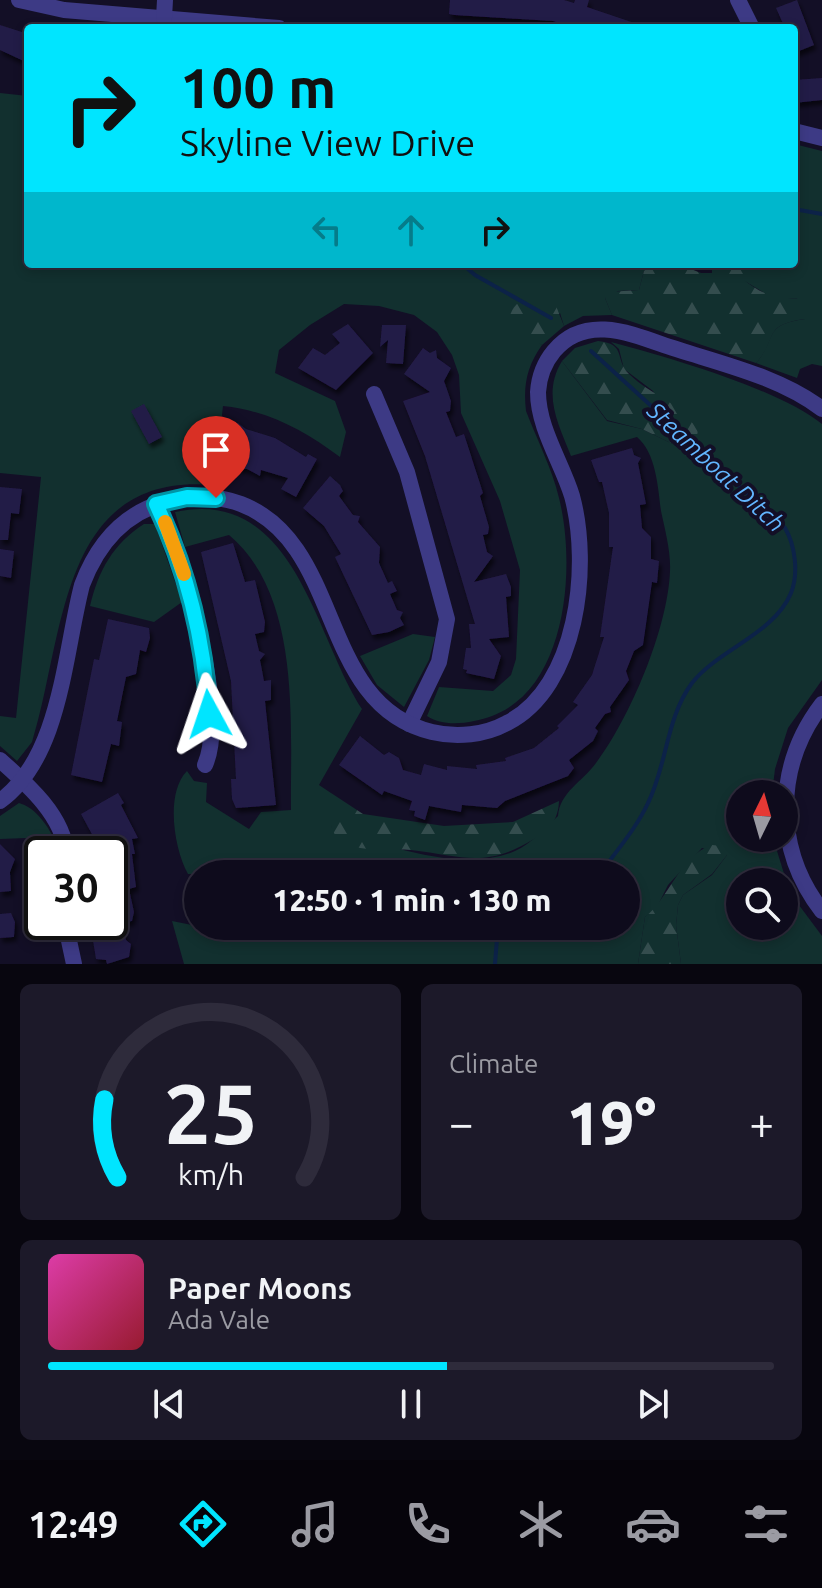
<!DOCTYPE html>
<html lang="en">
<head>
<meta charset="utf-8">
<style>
  body { margin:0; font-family:Ubuntu,sans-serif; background:#1c1929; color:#f1f3f6; height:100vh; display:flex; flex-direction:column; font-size:30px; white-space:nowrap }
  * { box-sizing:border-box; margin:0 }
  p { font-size:26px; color:#9b9ba3 }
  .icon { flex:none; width:44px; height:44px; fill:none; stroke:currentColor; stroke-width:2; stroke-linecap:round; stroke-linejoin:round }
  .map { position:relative; height:964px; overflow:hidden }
  .panel { display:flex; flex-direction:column; gap:20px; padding:20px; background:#08060f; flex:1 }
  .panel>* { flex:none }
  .banner { position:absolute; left:24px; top:24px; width:774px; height:244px; border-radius:8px; box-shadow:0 4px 12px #0003,0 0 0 2px #2e2b3b; background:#00e5ff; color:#111; overflow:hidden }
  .needle { width:52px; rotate:5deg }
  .tools { position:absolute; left:726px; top:780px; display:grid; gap:16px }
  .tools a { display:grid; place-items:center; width:72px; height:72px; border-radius:50%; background:#0e0b1c; box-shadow:0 4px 12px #0003,0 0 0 2px #2e2b3b; font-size:40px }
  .speed { position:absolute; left:24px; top:836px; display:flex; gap:16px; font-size:40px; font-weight:700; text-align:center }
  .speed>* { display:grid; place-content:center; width:104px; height:104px; border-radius:50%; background:#0e0b1c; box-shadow:0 4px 12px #0003,0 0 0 2px #2e2b3b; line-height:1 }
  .speed .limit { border:4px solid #111; border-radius:12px; background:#fff; color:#111 }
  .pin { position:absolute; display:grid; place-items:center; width:68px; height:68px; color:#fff; margin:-82px -34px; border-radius:50% 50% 50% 0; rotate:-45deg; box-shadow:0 0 8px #0007 }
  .pin .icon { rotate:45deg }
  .me { position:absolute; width:88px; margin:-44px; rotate:355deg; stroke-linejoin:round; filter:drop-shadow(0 0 6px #0008) }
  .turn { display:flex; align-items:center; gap:28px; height:168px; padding:0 24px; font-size:36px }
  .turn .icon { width:104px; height:104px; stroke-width:2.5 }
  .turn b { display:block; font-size:56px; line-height:68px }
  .lanes { display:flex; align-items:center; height:76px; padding:0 24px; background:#0003; justify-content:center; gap:40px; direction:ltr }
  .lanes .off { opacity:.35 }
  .big { font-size:60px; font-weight:800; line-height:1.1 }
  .panel .tile { flex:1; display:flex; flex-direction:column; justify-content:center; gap:12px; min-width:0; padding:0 28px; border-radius:12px; background:#1c1929 }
  .panel .dial { align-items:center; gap:0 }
  .dial svg { height:208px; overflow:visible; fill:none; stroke:#2e2b3b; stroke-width:7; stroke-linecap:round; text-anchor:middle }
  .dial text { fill:#f1f3f6; stroke:none }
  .song { display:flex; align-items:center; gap:24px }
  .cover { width:96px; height:96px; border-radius:12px; background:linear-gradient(135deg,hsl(320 70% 55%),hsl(350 70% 35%)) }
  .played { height:8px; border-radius:4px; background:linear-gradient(90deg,#00e5ff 55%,#2e2b3b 55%) }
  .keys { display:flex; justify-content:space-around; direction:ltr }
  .heat { display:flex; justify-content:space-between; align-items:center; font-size:44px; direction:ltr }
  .panel .tiles { flex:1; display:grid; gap:20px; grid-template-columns:1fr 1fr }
  .tile:last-child { grid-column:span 2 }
  .trip { position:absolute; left:184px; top:860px; width:456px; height:80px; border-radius:40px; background:#0e0b1c; box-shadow:0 4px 12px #0003,0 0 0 2px #2e2b3b; font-weight:800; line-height:80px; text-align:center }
  .tab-bar { display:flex; height:128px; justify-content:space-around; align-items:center; background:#06040b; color:#9b9ba3 }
  .tab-bar .icon { width:56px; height:56px }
  .tab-bar .active { color:#00e5ff }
  .tab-bar b { font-size:36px; color:#f1f3f6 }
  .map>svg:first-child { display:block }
  .grass { fill:#12302f; fill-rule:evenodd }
  .forest { fill:url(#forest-firs) }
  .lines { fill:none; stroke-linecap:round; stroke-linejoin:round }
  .stream { stroke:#0c2248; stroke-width:4 }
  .building { fill:#241b47; filter:url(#shadow) }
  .minor { stroke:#3d3a85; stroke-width:16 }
  .route-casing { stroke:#0095a6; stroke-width:20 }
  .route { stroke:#00e5ff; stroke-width:14 }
  .slow { stroke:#f59e0b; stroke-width:14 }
  .labels { text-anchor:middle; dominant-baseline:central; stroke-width:8; stroke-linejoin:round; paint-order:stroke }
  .water-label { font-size:24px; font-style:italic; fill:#62b6ff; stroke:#130f26 }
</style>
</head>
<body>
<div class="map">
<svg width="822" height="964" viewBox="0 0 822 964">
  <defs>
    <pattern id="forest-firs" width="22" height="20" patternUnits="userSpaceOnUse" patternTransform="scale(2)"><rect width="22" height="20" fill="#12302f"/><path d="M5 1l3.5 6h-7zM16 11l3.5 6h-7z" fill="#344d4e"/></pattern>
    <filter id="shadow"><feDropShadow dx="2.5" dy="4.5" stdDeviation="2" flood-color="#0009"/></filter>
  </defs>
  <rect width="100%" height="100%" fill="#130f26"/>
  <!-- grass -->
  <g class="grass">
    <path d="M 0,93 L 28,96 L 28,264 L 651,264 L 644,271 L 639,290 L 618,291 L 605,298 L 612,315 L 583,316 L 564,326 L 560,313 L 538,342 L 542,345 C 527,366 523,385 526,411 C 537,440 552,468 559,498 C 576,565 568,688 492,716 C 473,723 444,728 427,716 L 439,687 L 493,691 L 511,675 L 516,659 L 520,570 L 500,501 L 461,413 L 459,375 L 452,355 L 437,332 L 414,315 L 379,306 L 344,304 L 310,325 L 279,350 L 275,373 L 335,401 L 346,432 L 340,457 C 303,430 269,411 223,406 L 214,485 C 58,471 65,638 32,742 L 17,761 L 0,746 L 0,716 L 16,718 L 41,477 L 0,473 Z"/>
    <path d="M 794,144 L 822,151 L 822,366 L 812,364 L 800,369 L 797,378 L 756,363 C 778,337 762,325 805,319 L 797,298 L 774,299 L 743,280 L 743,264 L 794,264 Z"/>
    <path d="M 611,342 C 667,357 779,389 822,424 L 822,680 L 788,728 L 775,769 L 772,794 L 740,794 L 740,838 L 773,838 L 790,893 L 822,936 L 822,964 L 681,964 L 676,925 L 678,905 L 683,895 L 712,875 L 727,855 L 702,848 L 668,885 L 656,909 L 645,917 L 638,964 L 184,964 L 172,921 L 197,926 L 191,904 L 198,903 L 198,926 L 626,926 L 626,874 L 188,874 C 174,849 165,793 187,771 L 194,781 L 207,783 L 206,802 L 249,829 L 261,812 L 291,810 C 290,725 302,596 229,535 L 185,547 L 175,512 C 295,486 314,635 362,709 L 319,785 L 331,793 L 332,828 C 385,845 461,874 515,851 C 531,844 545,828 558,816 C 560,792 582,782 596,763 C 630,718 668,628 670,571 C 671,552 665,530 661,511 C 658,487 656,453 637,437 L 571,456 C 558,423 542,394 562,361 L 607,421 L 642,429 L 681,448 L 653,391 L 624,369 L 619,349 ZM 740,882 L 784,882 L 784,926 L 740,926 Z"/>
    <path d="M 144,524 L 155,524 L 182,602 L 154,622 L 90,606 C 98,571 113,544 144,524 Z"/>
    <polygon points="413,634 435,637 429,660 404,707 377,685 360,656"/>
    <path d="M 19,803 C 34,807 46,823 53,837 L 0,839 L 0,816 Z"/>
  </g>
  <!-- forest -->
  <g class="forest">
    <path d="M 651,264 L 678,264 L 701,273 L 712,273 L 712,264 L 743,264 L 743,279 C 764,297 780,299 806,298 L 809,312 L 805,319 C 761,325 779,338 756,363 L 612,315 L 605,298 L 608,292 L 639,290 L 644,271 Z"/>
    <path d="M 543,296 L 554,301 L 564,326 L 542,345 L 507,327 C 511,304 520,297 543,296 Z"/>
    <path d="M 598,341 C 627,344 614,359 629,374 C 653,397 675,398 698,430 L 696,441 L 681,448 L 642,429 L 607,420 L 562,361 L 575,348 Z"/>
    <path d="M 331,793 L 363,814 L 444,826 L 513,822 L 559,801 C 558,821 550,828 534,839 C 484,869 464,856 411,850 C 389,848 358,854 339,839 C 327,829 330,807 331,793 Z"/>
    <path d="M 712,845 L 722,846 L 727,855 L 712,874 L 683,895 L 678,905 L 676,925 L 681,964 L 638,964 L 645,917 C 668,900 680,855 712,845 Z"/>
  </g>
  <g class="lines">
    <!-- stream -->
    <g class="stream">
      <polyline points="794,209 822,214"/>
      <polyline points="462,264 475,275 551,318"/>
      <path d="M 591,351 L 785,528 C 795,545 799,573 791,593 C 774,634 719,649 692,683 C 666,718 667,765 648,803 C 636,829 616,851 600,874"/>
      <polyline points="495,964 498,926"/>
    </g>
  </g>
  <!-- building -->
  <g class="building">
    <polygon points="450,0 564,0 574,3 575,0 589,0 587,7 643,26 573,28 553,21 454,15 449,14"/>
    <polygon points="797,0 814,45 794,53 794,28 785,28 776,8"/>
    <polygon points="0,25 28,34 28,63 0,50"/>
    <polygon points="822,78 822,100 794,103 794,80"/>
    <polygon points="348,324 373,353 336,390 298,368 313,348 325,355 340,343 332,334"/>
    <polygon points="382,325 406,325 403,364 386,363 388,340 380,347"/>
    <polygon points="423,348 430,353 436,350 437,358 451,368 444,381 451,401 450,411 446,412 456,437 464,434 483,493 480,496 489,527 488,534 483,535 487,552 493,556 474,582 506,574 511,587 511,596 506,597 509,637 489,639 501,656 494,679 466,673 467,670 463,669 466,648 471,648 469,624 475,624 425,456 403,401 430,392 404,374"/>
    <polygon points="144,404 162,437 149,444 131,411"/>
    <polygon points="223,422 238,423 246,429 275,438 306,457 308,454 317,459 296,497 281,489 288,478 261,470 260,476 247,469 218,466"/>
    <polygon points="632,448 634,455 641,458 638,463 646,504 640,505 642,528 651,537 651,559 659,561 657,583 652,582 643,645 634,651 626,671 629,680 610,707 611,712 605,714 595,728 598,731 593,741 569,760 574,768 568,776 505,801 497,808 462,805 461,812 429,806 425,820 414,816 415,811 409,810 412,801 384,791 382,795 339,765 360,736 384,755 389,752 399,758 403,770 421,775 424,764 447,770 447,766 477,769 476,765 506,761 505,758 534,748 559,728 557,726 578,705 573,702 592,675 604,637 600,637 613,547 609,547 609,513 602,482 599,482 591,460"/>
    <polygon points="330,476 340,485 343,491 339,496 353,515 360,516 358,522 380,547 379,563 388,583 392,581 397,591 390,594 397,610 403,612 400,618 404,625 389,632 372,635 335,557 341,554 324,526 303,508"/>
    <polygon points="0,487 22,489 19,514 11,513 8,540 0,540"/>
    <polygon points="233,543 245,582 255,580 265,622 264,632 255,634 259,651 265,654 260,660 264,681 271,680 271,700 265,701 276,805 236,808 232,799 231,779 236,779 231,681 201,552"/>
    <polygon points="0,549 14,551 11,578 0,576"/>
    <polygon points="108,619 149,628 150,638 146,652 140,650 136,674 126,677 117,721 122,722 119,746 111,744 102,782 71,775 94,659 99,660"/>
    <polygon points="118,793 124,803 121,805 138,838 132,839 135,854 132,854 136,887 129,889 134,912 132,921 122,923 126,940 131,944 129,957 107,964 106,960 96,959 90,922 110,922 110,854 89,853 86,839 94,838 81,814"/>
    <polygon points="0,844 15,859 10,872 11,891 0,892"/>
    <polygon points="11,913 15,922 14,937 0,938 0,914"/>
  </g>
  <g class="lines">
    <!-- minor -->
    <g class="minor">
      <polyline points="19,0 64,10 279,28"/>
      <polyline points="738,0 752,28"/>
      <polyline points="164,18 165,0"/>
      <polyline points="794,131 822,138"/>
      <polyline points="374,394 407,472 447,619 439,662 409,724"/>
      <path d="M 156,504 C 182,558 229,711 205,765"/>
      <path d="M 822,704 C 774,767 774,849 822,911"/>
      <path d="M 0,760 C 26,783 65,817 66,854"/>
      <path d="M 0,801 C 61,757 64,654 82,585 C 97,545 122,514 165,502 C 189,495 217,495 241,504 C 345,544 317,705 432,732 C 457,738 485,735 507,723 C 578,687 591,566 572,496 C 562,463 538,428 538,392 C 539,377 544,363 554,351 C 583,316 625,331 661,344 C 713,362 778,375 822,409"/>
      <polyline points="65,922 74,964"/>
    </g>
  </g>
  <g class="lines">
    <defs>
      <path id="route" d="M 209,714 C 204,641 188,571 156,504 L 187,497 L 216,498"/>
    </defs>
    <!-- route casing -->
    <use href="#route" class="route-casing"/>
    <!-- route -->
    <use href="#route" class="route"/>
    <!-- slow -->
    <polyline class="slow" points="165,522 184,574"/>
  </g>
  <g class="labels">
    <!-- water labels -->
    <g class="water-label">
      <text transform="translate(716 467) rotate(43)">Steamboat Ditch</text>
    </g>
  </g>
</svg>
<div class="tools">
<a><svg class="needle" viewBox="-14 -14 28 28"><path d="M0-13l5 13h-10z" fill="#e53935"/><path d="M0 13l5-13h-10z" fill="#9b9ba3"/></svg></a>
<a><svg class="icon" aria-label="search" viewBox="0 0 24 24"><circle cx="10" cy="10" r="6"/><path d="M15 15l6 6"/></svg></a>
</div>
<div class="speed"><div class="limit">30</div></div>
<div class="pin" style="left:216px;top:498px;background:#d93025"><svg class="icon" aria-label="arrive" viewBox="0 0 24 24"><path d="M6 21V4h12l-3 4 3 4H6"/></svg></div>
<svg class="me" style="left:209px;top:714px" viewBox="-20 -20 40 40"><path d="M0-17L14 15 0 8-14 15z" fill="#00e5ff" stroke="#fff" stroke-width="4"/></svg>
<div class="trip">12:50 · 1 min · 130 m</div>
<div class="banner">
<div class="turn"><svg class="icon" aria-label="right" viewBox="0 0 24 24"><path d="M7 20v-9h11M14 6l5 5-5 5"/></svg><div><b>100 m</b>Skyline View Drive</div></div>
<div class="lanes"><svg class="icon off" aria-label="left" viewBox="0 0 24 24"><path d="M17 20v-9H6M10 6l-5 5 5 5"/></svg><svg class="icon off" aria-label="ahead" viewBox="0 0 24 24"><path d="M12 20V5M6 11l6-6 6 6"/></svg><svg class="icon" aria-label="right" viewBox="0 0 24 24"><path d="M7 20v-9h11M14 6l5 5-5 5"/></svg></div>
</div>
</div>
<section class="panel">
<div class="tiles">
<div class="tile dial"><svg viewBox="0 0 100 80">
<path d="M14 69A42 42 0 1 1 86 69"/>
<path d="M14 69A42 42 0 0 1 9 39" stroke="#00e5ff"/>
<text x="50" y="56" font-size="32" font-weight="700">25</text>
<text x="50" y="72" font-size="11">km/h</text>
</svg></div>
<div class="tile"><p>Climate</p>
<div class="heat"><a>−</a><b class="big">19°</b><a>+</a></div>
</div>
<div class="tile">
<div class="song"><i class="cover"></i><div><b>Paper Moons</b><p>Ada Vale</p></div></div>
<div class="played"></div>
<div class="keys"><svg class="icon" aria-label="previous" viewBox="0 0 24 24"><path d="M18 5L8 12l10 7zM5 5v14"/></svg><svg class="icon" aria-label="pause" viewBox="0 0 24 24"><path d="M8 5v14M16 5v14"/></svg><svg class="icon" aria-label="next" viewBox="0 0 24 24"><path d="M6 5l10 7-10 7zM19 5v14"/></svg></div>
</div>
</div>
</section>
<nav class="tab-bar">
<b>12:49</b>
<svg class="icon active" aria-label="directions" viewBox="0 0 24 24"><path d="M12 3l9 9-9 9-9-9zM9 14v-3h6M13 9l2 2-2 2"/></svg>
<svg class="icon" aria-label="music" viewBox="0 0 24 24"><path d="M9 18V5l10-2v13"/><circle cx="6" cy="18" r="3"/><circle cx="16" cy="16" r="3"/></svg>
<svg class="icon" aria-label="phone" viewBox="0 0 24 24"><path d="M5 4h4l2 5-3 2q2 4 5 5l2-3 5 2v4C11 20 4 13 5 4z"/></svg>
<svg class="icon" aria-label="climate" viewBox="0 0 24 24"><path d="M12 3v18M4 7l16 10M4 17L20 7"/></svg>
<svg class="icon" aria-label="car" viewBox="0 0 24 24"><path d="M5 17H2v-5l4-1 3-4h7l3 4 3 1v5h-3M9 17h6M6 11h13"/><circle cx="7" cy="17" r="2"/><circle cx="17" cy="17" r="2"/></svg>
<svg class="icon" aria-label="filters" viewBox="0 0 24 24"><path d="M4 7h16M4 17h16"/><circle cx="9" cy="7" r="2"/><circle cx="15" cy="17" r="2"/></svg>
</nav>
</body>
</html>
